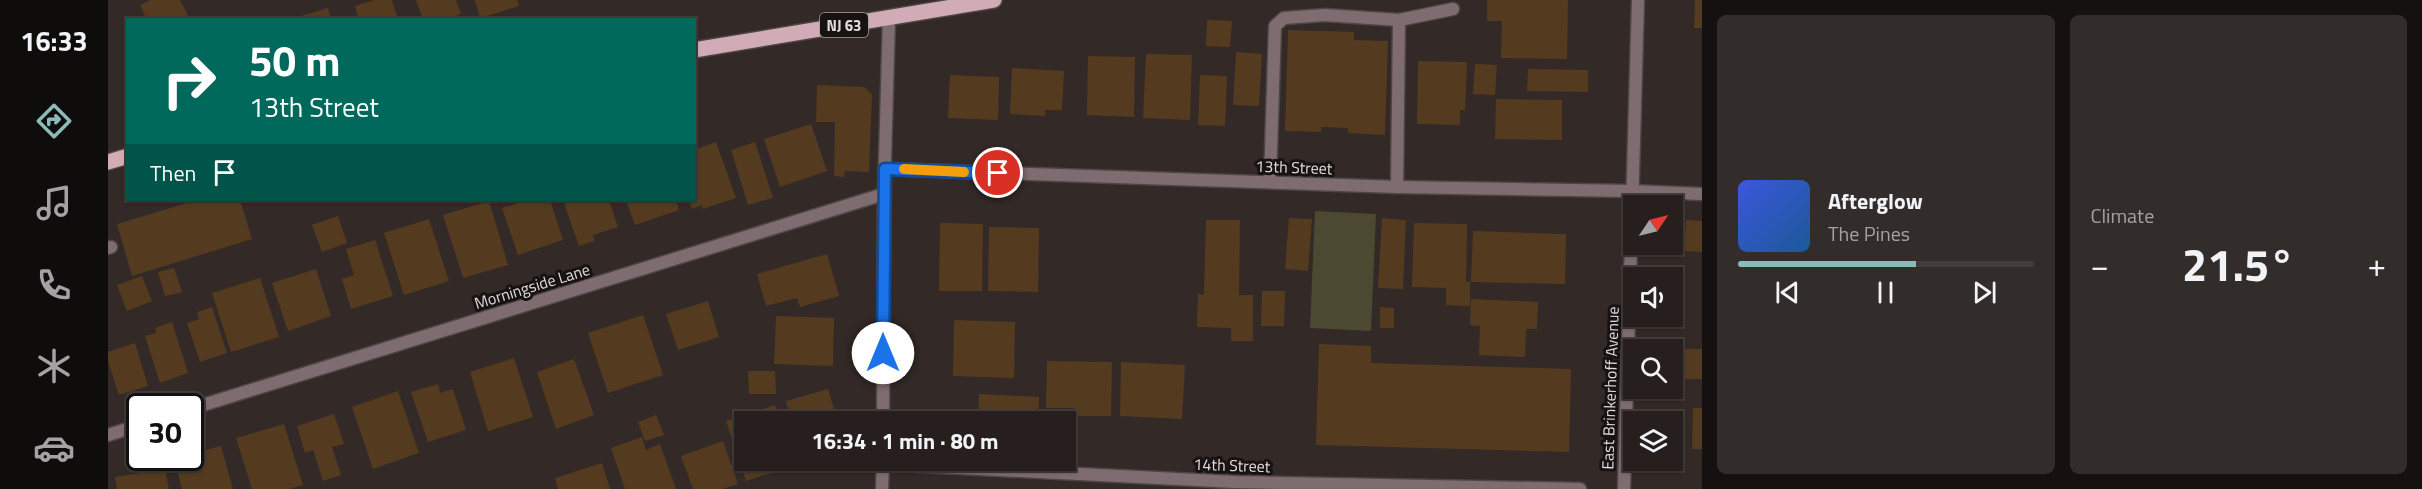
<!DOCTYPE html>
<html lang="en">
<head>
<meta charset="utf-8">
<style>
  body { margin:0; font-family:"Titillium Web",sans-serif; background:#322c2a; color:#f1f3f6; height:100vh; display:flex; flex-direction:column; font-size:22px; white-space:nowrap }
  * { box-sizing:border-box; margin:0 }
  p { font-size:20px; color:#a4a2a4 }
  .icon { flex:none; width:33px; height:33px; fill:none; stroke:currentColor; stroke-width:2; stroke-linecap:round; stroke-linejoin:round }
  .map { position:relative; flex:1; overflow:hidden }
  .drawer { display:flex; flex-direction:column; gap:15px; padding:15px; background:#151110; width:720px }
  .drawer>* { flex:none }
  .top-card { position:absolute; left:18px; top:18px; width:570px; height:183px; border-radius:0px; box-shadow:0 2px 4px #0004,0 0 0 2px #423d3b; background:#00695c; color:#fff; overflow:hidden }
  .needle { width:39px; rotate:55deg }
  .tools { position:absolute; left:1515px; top:195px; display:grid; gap:12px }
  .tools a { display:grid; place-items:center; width:60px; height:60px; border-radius:0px; background:#261f1d; box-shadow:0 2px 4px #0004,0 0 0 2px #423d3b; font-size:30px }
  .speed { position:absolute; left:18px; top:393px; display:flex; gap:12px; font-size:30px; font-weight:700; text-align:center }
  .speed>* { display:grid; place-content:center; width:78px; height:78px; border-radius:50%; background:#261f1d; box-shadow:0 2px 4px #0004,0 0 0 2px #423d3b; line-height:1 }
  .speed .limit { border:3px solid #111; border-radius:9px; background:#fff; color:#111 }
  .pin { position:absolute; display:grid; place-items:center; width:51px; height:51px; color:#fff; margin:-26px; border:3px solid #fff; border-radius:50%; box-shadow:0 2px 6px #0007 }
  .me { position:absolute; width:66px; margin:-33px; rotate:0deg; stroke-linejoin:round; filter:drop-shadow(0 0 4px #0008) }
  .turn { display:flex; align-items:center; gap:21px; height:126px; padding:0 24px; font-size:27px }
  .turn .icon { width:78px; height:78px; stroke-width:2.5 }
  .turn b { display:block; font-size:42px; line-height:51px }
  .then { display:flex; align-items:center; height:57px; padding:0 24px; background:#0003; gap:12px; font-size:22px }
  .big { font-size:45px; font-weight:700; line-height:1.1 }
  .drawer .widget { flex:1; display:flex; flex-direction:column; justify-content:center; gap:9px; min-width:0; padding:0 21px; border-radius:9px; background:#322c2a }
  .song { display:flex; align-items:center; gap:18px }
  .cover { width:72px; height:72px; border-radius:9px; background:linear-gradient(135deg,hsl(230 70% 55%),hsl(210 70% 35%)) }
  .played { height:6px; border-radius:3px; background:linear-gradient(90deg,#8bbbb9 60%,#423d3b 60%) }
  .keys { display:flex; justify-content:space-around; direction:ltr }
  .heat { display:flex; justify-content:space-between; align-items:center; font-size:33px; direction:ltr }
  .drawer .tiles { flex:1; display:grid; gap:15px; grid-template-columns:repeat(2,1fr) }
  .trip { position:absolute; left:626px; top:411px; width:342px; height:60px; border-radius:0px; background:#261f1d; box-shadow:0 2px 4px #0004,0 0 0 2px #423d3b; font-weight:700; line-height:60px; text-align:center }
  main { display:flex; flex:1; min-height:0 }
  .tab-bar { display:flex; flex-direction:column; width:108px; justify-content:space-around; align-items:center; background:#0f0c0c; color:#a4a2a4 }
  .tab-bar .icon { width:42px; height:42px }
  .tab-bar .on { color:#8bbbb9 }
  .tab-bar b { font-size:27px; color:#f1f3f6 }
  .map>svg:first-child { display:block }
  .green { fill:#4c4933 }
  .building { fill:#543b20 }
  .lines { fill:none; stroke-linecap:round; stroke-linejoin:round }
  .service-casing { stroke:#4f4644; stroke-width:15 }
  .minor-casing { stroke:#4f4644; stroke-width:15 }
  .tertiary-casing { stroke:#4f4644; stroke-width:15 }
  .primary-casing { stroke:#4f4644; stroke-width:18 }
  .service { stroke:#7e6c71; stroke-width:12 }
  .minor { stroke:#7e6c71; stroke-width:12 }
  .tertiary { stroke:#7e6c71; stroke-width:12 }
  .primary { stroke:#d1acb7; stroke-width:15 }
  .route-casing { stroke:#114b97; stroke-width:15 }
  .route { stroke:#1a73e8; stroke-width:10 }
  .slow { stroke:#f59e0b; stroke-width:10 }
  .labels { text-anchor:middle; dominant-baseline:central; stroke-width:6; stroke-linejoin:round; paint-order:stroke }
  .shield { fill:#171312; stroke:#a6a09f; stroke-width:1.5 }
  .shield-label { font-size:15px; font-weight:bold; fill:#e3dcdb }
  .street-label { font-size:16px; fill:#e3dcdb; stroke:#171312 }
</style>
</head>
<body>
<main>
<nav class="tab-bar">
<b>16:33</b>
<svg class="icon on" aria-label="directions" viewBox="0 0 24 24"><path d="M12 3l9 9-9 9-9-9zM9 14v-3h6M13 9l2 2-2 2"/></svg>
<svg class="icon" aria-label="music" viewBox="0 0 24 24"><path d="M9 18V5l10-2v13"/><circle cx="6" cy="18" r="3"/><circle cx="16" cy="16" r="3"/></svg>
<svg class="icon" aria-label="phone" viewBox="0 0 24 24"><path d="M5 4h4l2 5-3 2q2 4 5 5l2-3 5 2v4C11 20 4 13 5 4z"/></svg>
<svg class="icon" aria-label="climate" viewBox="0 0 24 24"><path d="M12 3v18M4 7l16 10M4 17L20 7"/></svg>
<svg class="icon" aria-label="car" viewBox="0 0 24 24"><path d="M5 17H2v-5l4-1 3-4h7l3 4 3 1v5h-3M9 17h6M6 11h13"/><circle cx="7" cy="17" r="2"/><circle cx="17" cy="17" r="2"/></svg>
</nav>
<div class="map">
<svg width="1594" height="489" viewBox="0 0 1594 489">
  <rect width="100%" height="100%" fill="#332927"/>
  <!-- green -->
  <polygon class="green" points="1207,211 1268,214 1263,331 1202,328"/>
  <!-- building -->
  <g class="building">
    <polygon points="43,0 72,0 82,20 27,20 37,15 32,5"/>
    <polygon points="266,0 284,0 290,20 251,20 247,6"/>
    <polygon points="308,0 348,0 353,14 336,20 329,20 327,16 315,20"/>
    <polygon points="367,0 409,0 411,6 372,18"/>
    <polygon points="1379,0 1460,0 1459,59 1393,58 1394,21 1379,21"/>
    <polygon points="1587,0 1594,0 1594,28 1586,28"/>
    <polygon points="220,8 223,20 183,20 183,19"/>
    <polygon points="1099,20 1124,21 1122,47 1098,46"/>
    <polygon points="1180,30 1246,32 1246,40 1280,41 1277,135 1240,133 1240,128 1213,127 1213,132 1177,131"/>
    <polygon points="1128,52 1154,54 1151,106 1125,105"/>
    <polygon points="1038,54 1084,55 1082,120 1035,118"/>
    <polygon points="980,56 1027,57 1026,117 979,115"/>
    <polygon points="1310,61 1359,62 1357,110 1352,110 1352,125 1309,124"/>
    <polygon points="1367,64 1389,65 1387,95 1365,94"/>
    <polygon points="904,68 956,71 954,110 937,110 937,116 902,114"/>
    <polygon points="1420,69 1480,70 1480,92 1419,91"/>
    <polygon points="842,75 891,77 890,120 840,118"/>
    <polygon points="1092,75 1119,76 1117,126 1090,125"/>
    <polygon points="709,85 756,87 764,94 761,172 737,171 736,177 726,176 727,122 708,122"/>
    <polygon points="1388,99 1454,100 1454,140 1387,139"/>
    <polygon points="703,124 719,171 672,187 656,139"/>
    <polygon points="608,142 628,198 595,209 594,205 584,209 580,200 586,200 586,150"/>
    <polygon points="647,142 665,198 640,205 623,150"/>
    <polygon points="89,200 132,200 144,239 24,276 9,224"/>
    <polygon points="420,200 442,200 455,240 410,255 394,208"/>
    <polygon points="467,200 501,200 510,227 485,235 486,241 471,246 456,203"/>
    <polygon points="518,200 568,200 571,210 527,225"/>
    <polygon points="381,201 400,265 355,278 335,215"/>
    <polygon points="230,216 239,243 214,252 204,225"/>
    <polygon points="1181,218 1204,219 1200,271 1177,269"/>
    <polygon points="1274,218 1298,220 1295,289 1270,288"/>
    <polygon points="321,219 341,281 296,295 276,233"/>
    <polygon points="1098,220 1132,220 1131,295 1145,295 1145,341 1123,341 1123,328 1089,327 1090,294 1096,295"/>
    <polygon points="1578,220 1594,221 1594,252 1576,251"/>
    <polygon points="832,223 875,224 874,291 831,291"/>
    <polygon points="1306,223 1359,224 1358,282 1362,282 1362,306 1338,305 1338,288 1304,287"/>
    <polygon points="881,227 931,228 930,292 880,291"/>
    <polygon points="1365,231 1458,234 1457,284 1363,282"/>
    <polygon points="267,240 285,296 243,309 234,279 246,275 238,249"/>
    <polygon points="719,254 731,296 692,307 689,298 658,306 649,274"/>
    <polygon points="66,268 74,292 57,296 50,272"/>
    <polygon points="208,269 223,316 180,331 164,283"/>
    <polygon points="34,276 44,301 19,311 9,285"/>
    <polygon points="152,278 171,337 123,352 104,293"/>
    <polygon points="1154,291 1177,291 1176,326 1153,326"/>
    <polygon points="1363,299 1430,302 1429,329 1418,329 1417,357 1371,355 1372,326 1362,325"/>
    <polygon points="600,301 611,337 570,350 558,314"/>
    <polygon points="104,307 119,353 92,362 79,323 91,319 89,312"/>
    <polygon points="1272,307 1286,308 1286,328 1272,328"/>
    <polygon points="535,315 555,375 500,393 480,333"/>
    <polygon points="668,316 726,318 725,366 666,364"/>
    <polygon points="846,320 907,322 906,378 845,376"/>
    <polygon points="64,322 80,373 52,383 37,336 48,333 47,328"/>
    <polygon points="27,343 40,386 11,395 0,361 0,352"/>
    <polygon points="1211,344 1263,346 1263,363 1463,369 1461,452 1208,445"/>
    <rect x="1573" y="349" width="21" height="30"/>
    <polygon points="406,358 425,417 380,431 362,372"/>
    <polygon points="466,359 486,415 448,429 429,372"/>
    <polygon points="939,361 1004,362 1003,416 967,416 967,408 938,408"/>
    <polygon points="1013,362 1077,365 1074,419 1012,416"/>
    <polygon points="640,371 667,371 668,394 641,394"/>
    <polygon points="330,384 332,393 345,389 358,430 320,442 303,392"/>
    <polygon points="720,389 730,422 684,422 678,401"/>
    <polygon points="290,391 311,453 265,469 244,407"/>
    <polygon points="871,394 931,397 930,422 870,422"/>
    <polygon points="667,405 673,422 636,422 636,460 686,460 687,465 638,481 618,421"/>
    <polygon points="1585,408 1594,408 1594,449 1584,449"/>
    <polygon points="226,414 236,444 224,447 233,475 215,481 205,450 197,453 189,426"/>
    <polygon points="548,415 556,435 537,441 530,422"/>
    <polygon points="176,424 195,485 181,489 144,489 128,438"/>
    <polygon points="534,437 538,450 552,444 568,489 517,489 503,448"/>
    <polygon points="615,441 630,484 615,489 585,489 573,456"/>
    <polygon points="113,446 125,489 74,489 66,459 82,458 82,454"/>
    <polygon points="494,463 502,489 450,489 447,478"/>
    <polygon points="57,469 61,489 9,489 7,477"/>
  </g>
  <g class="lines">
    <defs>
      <g id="service">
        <polyline points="1291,20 1345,9"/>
        <polyline points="1162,182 1167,26 1176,18 1217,15 1291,20 1289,187"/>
        <polyline points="0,248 3,247"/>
      </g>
      <g id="minor">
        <polyline points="777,169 1289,187 1524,191 1594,194"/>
        <polyline points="82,409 776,194"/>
        <polyline points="775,422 776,194 781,18"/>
        <polyline points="0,435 32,425"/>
        <polyline points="775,464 1127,482 1472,489"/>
        <polyline points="774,489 775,460"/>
      </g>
      <polyline id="tertiary" points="1516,489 1530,0"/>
      <g id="primary">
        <polyline points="586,50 886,0"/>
        <polyline points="0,162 20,156"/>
      </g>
    </defs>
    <!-- service casing -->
    <use href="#service" class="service-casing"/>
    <!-- minor casing -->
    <use href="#minor" class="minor-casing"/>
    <!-- tertiary casing -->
    <use href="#tertiary" class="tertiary-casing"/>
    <!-- primary casing -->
    <use href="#primary" class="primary-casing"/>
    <!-- service -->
    <use href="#service" class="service"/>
    <!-- minor -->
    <use href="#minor" class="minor"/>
    <!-- tertiary -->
    <use href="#tertiary" class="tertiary"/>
    <!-- primary -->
    <use href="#primary" class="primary"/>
  </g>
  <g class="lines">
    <defs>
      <polyline id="route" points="775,353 777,169 890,173"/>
    </defs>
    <!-- route casing -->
    <use href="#route" class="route-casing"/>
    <!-- route -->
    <use href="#route" class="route"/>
    <!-- slow -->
    <polyline class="slow" points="796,169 856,172"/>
  </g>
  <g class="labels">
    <!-- shield labels -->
    <rect class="shield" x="712" y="13" width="48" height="24" rx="4.5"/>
    <g class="shield-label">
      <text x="736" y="25">NJ 63</text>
    </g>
    <!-- street labels -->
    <g class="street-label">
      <text transform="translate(1186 167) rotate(2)">13th Street</text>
      <text transform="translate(424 286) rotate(-17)">Morningside Lane</text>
      <text transform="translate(1502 388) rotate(-88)">East Brinkerhoff Avenue</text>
      <text transform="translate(1124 465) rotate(2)">14th Street</text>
    </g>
  </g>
</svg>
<div class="tools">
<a><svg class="needle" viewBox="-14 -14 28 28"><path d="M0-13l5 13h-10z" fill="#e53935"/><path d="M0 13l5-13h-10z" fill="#a4a2a4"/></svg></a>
<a><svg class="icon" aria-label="sound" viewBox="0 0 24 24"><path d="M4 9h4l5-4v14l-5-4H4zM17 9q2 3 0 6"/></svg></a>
<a><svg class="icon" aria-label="search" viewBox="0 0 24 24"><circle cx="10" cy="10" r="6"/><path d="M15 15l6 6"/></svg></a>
<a><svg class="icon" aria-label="layers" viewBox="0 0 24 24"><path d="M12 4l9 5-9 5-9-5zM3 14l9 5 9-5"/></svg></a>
</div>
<div class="speed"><div class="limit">30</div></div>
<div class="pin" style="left:890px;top:173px;background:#d93025"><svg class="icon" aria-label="arrive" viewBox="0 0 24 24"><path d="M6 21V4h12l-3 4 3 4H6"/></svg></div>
<svg class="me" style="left:775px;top:353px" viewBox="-20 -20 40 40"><circle r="19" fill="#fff"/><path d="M0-13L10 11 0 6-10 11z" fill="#1a73e8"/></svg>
<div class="trip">16:34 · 1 min · 80 m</div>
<div class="top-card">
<div class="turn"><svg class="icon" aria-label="right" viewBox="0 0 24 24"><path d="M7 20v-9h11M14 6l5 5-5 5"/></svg><div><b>50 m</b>13th Street</div></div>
<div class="then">Then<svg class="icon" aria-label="arrive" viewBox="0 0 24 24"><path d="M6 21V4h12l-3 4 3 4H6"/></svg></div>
</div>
</div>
<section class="drawer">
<div class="tiles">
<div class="widget">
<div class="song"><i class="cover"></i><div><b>Afterglow</b><p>The Pines</p></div></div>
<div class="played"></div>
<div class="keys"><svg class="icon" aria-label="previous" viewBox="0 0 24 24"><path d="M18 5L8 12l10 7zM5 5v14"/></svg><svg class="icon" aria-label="pause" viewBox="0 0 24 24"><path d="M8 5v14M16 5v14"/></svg><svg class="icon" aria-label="next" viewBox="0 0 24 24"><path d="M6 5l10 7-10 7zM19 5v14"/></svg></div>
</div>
<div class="widget"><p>Climate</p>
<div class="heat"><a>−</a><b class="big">21.5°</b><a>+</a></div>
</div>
</div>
</section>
</main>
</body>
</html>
